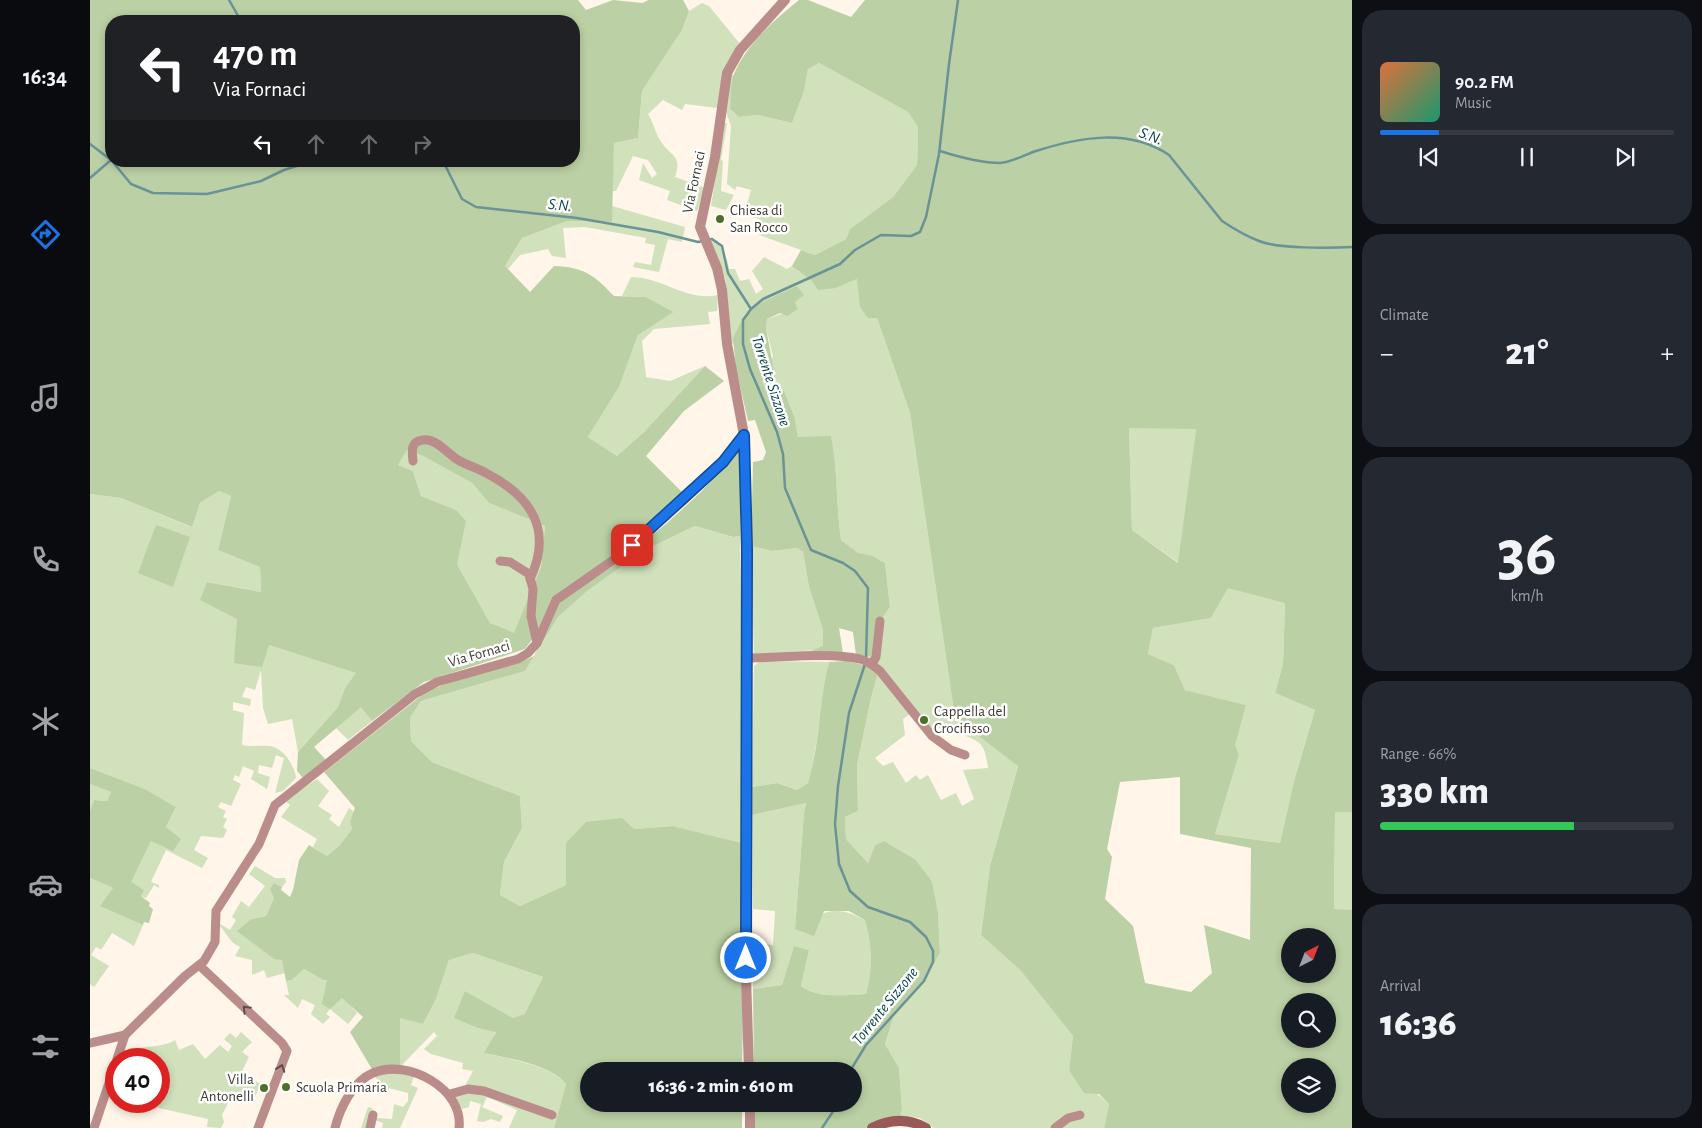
<!DOCTYPE html>
<html lang="en">
<head>
<meta charset="utf-8">
<style>
  body { margin:0; font-family:"Alegreya Sans",sans-serif; background:#242831; color:#f1f3f6; height:100vh; display:flex; flex-direction:column; font-size:19px; white-space:nowrap }
  * { box-sizing:border-box; margin:0 }
  p { font-size:16px; color:#9ea1a6 }
  .icon { flex:none; width:28px; height:28px; fill:none; stroke:currentColor; stroke-width:2; stroke-linecap:round; stroke-linejoin:round }
  .map { position:relative; flex:1; overflow:hidden }
  .side { display:flex; flex-direction:column; gap:10px; padding:10px; background:#0d0f14; width:350px }
  .side>* { flex:none }
  .guide { position:absolute; left:15px; top:15px; width:475px; height:152px; border-radius:20px; box-shadow:0 2px 8px #0003; background:#202124; color:#fff; overflow:hidden }
  .needle { width:32px; rotate:42deg }
  .buttons { position:absolute; left:1191px; top:928px; display:grid; gap:10px }
  .buttons a { display:grid; place-items:center; width:55px; height:55px; border-radius:50%; background:#171b24; box-shadow:0 2px 8px #0003; font-size:25px }
  .speed { position:absolute; left:15px; top:1048px; display:flex; gap:10px; font-size:25px; font-weight:700; text-align:center }
  .speed>* { display:grid; place-content:center; width:65px; height:65px; border-radius:50%; background:#171b24; box-shadow:0 2px 8px #0003; line-height:1 }
  .speed .limit { border:8px solid #d22; background:#fff; color:#111 }
  .pin { position:absolute; display:grid; place-items:center; width:42px; height:42px; color:#fff; margin:-21px; border-radius:10px; box-shadow:0 2px 8px #0006 }
  .me { position:absolute; width:55px; margin:-28px; rotate:0deg; stroke-linejoin:round; filter:drop-shadow(0 0 4px #0008) }
  .turn { display:flex; align-items:center; gap:18px; height:105px; padding:0 25px; font-size:22px }
  .turn .icon { width:65px; height:65px; stroke-width:2.5 }
  .turn b { display:block; font-size:35px; line-height:42px }
  .lanes { display:flex; align-items:center; height:48px; padding:0 25px; background:#0003; justify-content:center; gap:25px; direction:ltr }
  .lanes .off { opacity:.35 }
  .big { font-size:38px; font-weight:800; line-height:1.1 }
  .side .tile { flex:1; display:flex; flex-direction:column; justify-content:center; gap:8px; min-width:0; padding:0 18px; border-radius:20px; background:#242831 }
  .side .dial { align-items:center; gap:0 }
  .dial b { font-size:65px; line-height:1 }
  .song { display:flex; align-items:center; gap:15px }
  .cover { width:60px; height:60px; border-radius:8px; background:linear-gradient(135deg,hsl(20 70% 55%),hsl(160 70% 35%)) }
  .played { height:5px; border-radius:2px; background:linear-gradient(90deg,#1a73e8 20%,#363941 20%) }
  .keys { display:flex; justify-content:space-around; direction:ltr }
  .heat { display:flex; justify-content:space-between; align-items:center; font-size:28px; direction:ltr }
  .charge { height:8px; border-radius:4px; background:linear-gradient(90deg,#34c759 66%,#363941 0) }
  .trip { position:absolute; left:490px; top:1062px; width:282px; height:50px; border-radius:25px; background:#171b24; box-shadow:0 2px 8px #0003; font-weight:800; line-height:50px; text-align:center }
  main { display:flex; flex:1; min-height:0 }
  .menu { display:flex; flex-direction:column; width:90px; justify-content:space-around; align-items:center; background:#090b0e; color:#9ea1a6 }
  .menu .icon { width:35px; height:35px }
  .menu .on { color:#1a73e8 }
  .menu b { font-size:22px; color:#f1f3f6 }
  .map>svg:first-child { display:block }
  .green { fill:#d0e1bc }
  .forest { fill:#bbd0a4; fill-rule:evenodd }
  .lines { fill:none; stroke-linecap:round; stroke-linejoin:round }
  .stream { stroke:#6a9396; stroke-width:2.5 }
  .minor { stroke:#ba8d8a; stroke-width:9 }
  .tertiary { stroke:#ba8d8a; stroke-width:10 }
  .secondary { stroke:#995958; stroke-width:10 }
  .oneway { stroke:#5d4e48 }
  .route-casing { stroke:#114b97; stroke-width:12 }
  .route { stroke:#1a73e8; stroke-width:9 }
  .poi-dot { fill:#4d7028; stroke:#fff; stroke-width:2 }
  .labels { text-anchor:middle; dominant-baseline:central; stroke-width:5; stroke-linejoin:round; paint-order:stroke }
  .street-label { font-size:15px; fill:#3e3932; stroke:#fff }
  .poi-label { font-size:15px; fill:#3e3932; stroke:#fff; text-anchor:start }
  .water-label { font-size:16px; font-style:italic; fill:#023f44; stroke:#fff }
</style>
</head>
<body>
<main>
<nav class="menu">
<b>16:34</b>
<svg class="icon on" aria-label="directions" viewBox="0 0 24 24"><path d="M12 3l9 9-9 9-9-9zM9 14v-3h6M13 9l2 2-2 2"/></svg>
<svg class="icon" aria-label="music" viewBox="0 0 24 24"><path d="M9 18V5l10-2v13"/><circle cx="6" cy="18" r="3"/><circle cx="16" cy="16" r="3"/></svg>
<svg class="icon" aria-label="phone" viewBox="0 0 24 24"><path d="M5 4h4l2 5-3 2q2 4 5 5l2-3 5 2v4C11 20 4 13 5 4z"/></svg>
<svg class="icon" aria-label="climate" viewBox="0 0 24 24"><path d="M12 3v18M4 7l16 10M4 17L20 7"/></svg>
<svg class="icon" aria-label="car" viewBox="0 0 24 24"><path d="M5 17H2v-5l4-1 3-4h7l3 4 3 1v5h-3M9 17h6M6 11h13"/><circle cx="7" cy="17" r="2"/><circle cx="17" cy="17" r="2"/></svg>
<svg class="icon" aria-label="filters" viewBox="0 0 24 24"><path d="M4 7h16M4 17h16"/><circle cx="9" cy="7" r="2"/><circle cx="15" cy="17" r="2"/></svg>
</nav>
<div class="map">
<svg width="1262" height="1128" viewBox="0 0 1262 1128">
  <rect width="100%" height="100%" fill="#fff5e8"/>
  <!-- green -->
  <g class="green">
    <path d="M 612,3 L 619,6 L 650,44 L 627,108 L 595,104 L 592,110 L 573,100 L 558,114 C 563,122 565,132 570,140 C 579,156 593,154 585,177 L 615,188 L 607,211 L 577,200 L 580,191 L 549,180 L 553,163 L 562,178 L 567,174 L 558,160 L 543,156 L 526,191 L 522,191 L 524,143 L 548,138 L 552,91 L 592,30 L 599,11 Z"/>
    <polygon points="729,63 818,112 828,127 827,165 803,197 760,229 756,239 725,255 664,233 669,219 657,215 655,211 661,190 647,186 645,190 637,184 641,126 635,109 641,74 644,75 640,109 649,117 668,115 702,123 714,91 718,69"/>
    <polygon points="634,123 637,123 631,160 633,161 631,191 644,195 636,210 621,206"/>
    <polygon points="522,206 595,227 592,242 578,239 569,272 543,267 545,262 561,265 565,245 555,243 556,238 495,227 473,228 476,258 462,256 458,249 430,255 418,269 415,266 432,238 477,221 522,222"/>
    <path d="M 620,240 L 627,242 C 634,251 637,257 639,269 L 645,269 L 650,281 L 659,279 L 666,294 L 673,289 L 662,271 L 674,257 L 697,269 L 702,266 L 722,281 L 746,288 L 767,279 L 787,318 L 820,413 L 865,718 L 928,765 L 900,866 L 891,935 L 931,971 L 983,1036 L 979,1070 L 1019,1104 L 1014,1128 L 844,1128 L 830,1118 L 810,1116 L 812,1110 L 809,1068 L 795,1044 L 804,1015 L 831,987 L 850,953 L 848,912 L 842,881 L 825,859 L 794,841 L 785,845 L 778,863 L 756,839 L 755,817 L 768,811 L 767,765 L 781,698 L 788,673 L 821,713 L 813,719 L 815,735 L 785,758 L 793,766 L 803,762 L 816,783 L 826,775 L 830,780 L 838,775 L 851,800 L 866,793 L 872,806 L 884,799 L 873,770 L 898,768 C 895,748 894,742 873,735 L 874,732 L 868,730 L 866,735 L 845,726 L 839,730 L 822,704 L 778,657 L 790,621 L 800,607 L 795,563 L 783,556 L 768,554 L 751,540 C 746,505 748,471 741,437 L 708,437 L 705,419 L 675,388 L 672,381 L 683,356 L 676,328 L 677,319 L 708,308 L 705,302 L 707,286 L 642,344 L 635,278 Z"/>
    <path d="M 541,277 C 571,277 598,302 628,295 L 627,311 L 618,312 L 620,324 L 564,329 L 552,341 L 556,377 L 580,381 L 615,366 L 554,432 L 527,456 L 498,437 L 529,387 L 548,335 L 584,312 L 556,297 L 532,296 Z"/>
    <polygon points="1039,428 1106,428 1089,563 1042,530"/>
    <polygon points="317,450 333,456 382,483 399,503 455,526 451,567 424,634 400,623 367,564 366,510 331,496 323,471 308,465"/>
    <path d="M 129,491 L 141,496 L 128,550 L 170,567 L 171,592 L 118,582 L 147,619 L 179,645 L 267,673 L 255,688 L 248,707 L 208,752 L 202,719 L 178,724 L 173,708 L 171,670 L 165,690 L 156,687 L 152,697 L 161,699 L 160,706 L 143,702 L 143,710 L 154,713 L 152,745 C 162,747 171,745 180,746 C 194,748 205,767 206,778 L 193,791 L 185,793 L 194,758 L 186,755 L 182,768 L 169,765 L 168,773 L 180,777 L 177,789 L 161,779 L 164,771 L 153,766 L 149,777 L 145,775 L 143,780 L 151,784 L 141,806 L 131,802 L 128,807 L 136,811 L 133,817 L 137,819 L 133,827 L 137,830 L 133,838 L 111,836 L 104,850 L 118,858 L 112,868 L 76,850 L 61,882 L 69,885 L 69,888 L 64,885 L 56,898 L 51,896 L 54,890 L 40,883 L 61,841 L 90,839 L 76,827 L 86,807 L 55,789 L 0,768 L 0,494 L 31,498 L 101,527 L 110,503 Z"/>
    <polygon points="605,526 642,537 650,536 656,844 583,826 544,829 476,843 476,885 430,906 410,895 414,862 432,828 430,796 342,762 321,741 320,718 331,701 435,671 468,617 496,592 553,551"/>
    <polygon points="661,546 682,551 707,548 713,552 719,587 733,628 733,646 729,650 664,654"/>
    <polygon points="1138,587 1195,602 1193,664 1185,693 1225,710 1204,781 1190,843 1125,834 1149,755 1144,745 1156,705 1095,690 1084,665 1058,654 1063,628 1121,618"/>
    <polygon points="671,661 739,662 722,770 718,783 707,790 687,783 662,787 664,666"/>
    <polygon points="271,706 282,721 258,740 245,727"/>
    <polygon points="227,779 239,791 228,806 242,815 239,819 249,827 259,808 264,812 260,822 262,829 250,845 237,856 223,847 227,839 191,817 200,805 194,800"/>
    <polygon points="0,784 21,792 17,801 4,800 0,811"/>
    <path d="M 716,803 L 714,812 L 705,929 C 733,912 744,903 775,920 C 782,946 783,967 776,994 C 755,995 728,999 711,986 L 719,950 L 704,946 L 692,985 L 663,989 L 663,943 L 683,945 L 685,911 L 663,909 L 662,815 Z"/>
    <polygon points="1245,812 1262,812 1262,910 1244,910"/>
    <polygon points="165,866 185,878 195,878 196,882 192,887 184,883 184,898 176,916 161,919 148,931 173,950 193,960 195,973 177,978 174,970 162,975 162,960 145,956 150,947 143,943 127,922 140,930 146,920 142,917 151,901 159,907 175,886 159,874"/>
    <polygon points="0,878 23,888 11,906 53,925 44,946 22,933 11,950 6,947 1,955 19,966 4,987 0,984"/>
    <path d="M 383,953 L 453,977 L 436,1014 L 423,1018 L 375,991 L 388,1028 L 406,1031 L 395,1053 C 417,1059 462,1065 476,1084 L 464,1128 L 419,1128 L 427,1110 L 397,1097 L 392,1107 L 413,1116 L 410,1122 L 401,1119 L 393,1122 L 387,1121 L 391,1104 L 380,1101 L 379,1107 L 372,1109 L 363,1096 L 374,1088 L 383,1071 L 372,1069 L 373,1063 L 341,1054 L 334,1049 L 347,1036 L 344,1032 L 310,1067 L 310,1017 L 333,1024 L 346,999 L 359,960 Z"/>
    <polygon points="214,969 233,980 237,979 267,1013 258,1024 240,1009 236,1014 240,1017 233,1024 221,1014 225,1005 212,999 208,1008 194,995 199,995 196,981 202,980"/>
    <path d="M 151,1032 L 162,1042 L 152,1052 L 159,1057 L 152,1071 L 170,1084 L 164,1100 L 149,1092 L 146,1099 L 139,1101 L 132,1115 L 134,1122 L 131,1128 L 117,1127 L 118,1119 L 51,1104 L 51,1101 L 69,1101 L 69,1059 L 40,1057 L 43,1050 C 57,1045 73,1048 85,1040 L 89,1050 L 103,1044 L 115,1059 L 130,1045 L 138,1052 L 142,1046 L 134,1039 L 140,1033 L 146,1038 Z"/>
    <polygon points="311,1071 324,1076 321,1085 328,1088 310,1128 292,1128 293,1123 282,1119 279,1128 271,1128 278,1107 282,1108 286,1118 302,1119 304,1104 313,1107 318,1101 318,1093 299,1088 298,1094 282,1093 280,1086 289,1083 285,1076"/>
  </g>
  <!-- forest -->
  <g class="forest">
    <path d="M 0,0 L 488,0 L 496,10 L 523,0 L 552,3 L 559,0 L 593,0 L 599,11 L 592,30 L 552,91 L 548,138 L 524,143 L 522,222 L 477,221 L 432,238 L 415,266 L 440,292 L 464,266 C 494,267 504,275 524,296 L 556,297 L 584,312 L 548,335 L 529,387 L 498,437 L 527,456 L 554,432 L 615,366 L 634,381 L 594,411 L 556,456 L 594,494 L 510,567 L 464,599 L 452,626 L 435,649 L 334,682 L 282,721 L 271,707 L 224,747 L 236,760 L 214,779 L 207,771 L 208,752 L 248,707 L 255,688 L 266,673 L 179,645 L 172,667 L 144,663 L 147,619 L 110,600 L 117,582 L 171,592 L 170,567 L 128,550 L 141,496 L 129,491 L 110,503 L 102,527 L 31,498 L 0,494 ZM 21,21 L 484,21 L 484,161 L 21,161 ZM 317,450 L 333,456 L 382,483 L 399,503 L 455,526 L 451,567 L 424,633 L 400,623 L 367,564 L 376,521 L 366,510 L 331,496 L 323,471 L 308,465 Z"/>
    <path d="M 709,0 L 718,0 L 761,17 L 775,0 L 1262,0 L 1262,812 L 1245,812 L 1244,909 L 1262,910 L 1262,1128 L 1014,1128 L 1019,1104 L 1009,1094 L 994,1093 L 979,1070 L 983,1036 L 931,971 L 891,935 L 900,866 L 928,766 L 865,718 L 820,413 L 787,318 L 778,318 L 770,307 L 767,279 L 746,288 L 728,290 L 722,281 L 702,266 L 711,250 L 725,255 L 756,239 L 760,229 L 803,197 L 827,165 L 828,127 L 818,112 L 729,63 L 718,69 L 714,91 L 702,123 L 668,115 L 649,117 L 640,109 C 641,99 640,84 644,74 C 656,45 685,19 709,0 ZM 1039,428 L 1106,429 L 1088,563 L 1042,530 ZM 1138,588 L 1195,603 L 1193,664 L 1185,693 L 1225,710 L 1204,781 L 1190,843 L 1125,834 L 1149,755 L 1145,745 L 1156,705 L 1095,690 L 1084,665 L 1058,654 L 1063,628 L 1121,618 ZM 1090,777 L 1090,834 L 1161,848 L 1160,940 L 1114,925 L 1122,973 L 1101,992 L 1055,983 L 1043,926 L 1015,899 L 1022,857 L 1017,849 L 1030,782 ZM 1200,936 L 1238,936 L 1238,974 L 1200,974 ZM 1200,1001 L 1238,1001 L 1238,1039 L 1200,1039 ZM 1200,1066 L 1238,1066 L 1238,1104 L 1200,1104 Z"/>
    <path d="M 707,286 L 714,295 L 705,302 L 708,309 L 697,316 L 690,313 L 677,319 L 676,328 L 685,377 L 672,381 L 675,388 L 681,385 L 694,391 L 705,419 L 708,437 L 741,436 C 748,471 746,505 751,540 L 768,553 L 783,556 L 795,563 L 800,607 L 790,621 L 784,654 L 778,657 L 766,655 L 763,632 L 749,628 L 753,653 L 719,652 L 733,646 L 733,629 L 719,587 L 713,552 L 707,548 L 682,551 L 661,546 L 663,462 L 673,460 L 676,452 L 665,420 L 658,421 L 646,368 L 643,339 L 649,325 L 666,305 Z"/>
    <path d="M 651,447 L 650,536 L 643,537 L 605,526 L 553,551 L 496,592 L 468,617 L 435,671 L 331,701 L 320,718 L 321,741 L 342,762 L 430,796 L 432,828 L 414,862 L 410,895 L 430,906 L 476,885 L 476,843 L 496,822 L 532,818 L 544,829 L 583,826 L 656,844 L 652,1071 L 499,1071 L 499,1104 L 652,1104 L 652,1128 L 464,1128 L 476,1084 C 462,1065 417,1058 394,1053 L 406,1032 L 388,1028 L 364,1018 L 375,991 L 423,1018 L 435,1014 L 453,977 L 383,953 L 359,960 L 346,999 L 333,1024 L 310,1018 L 310,1067 L 283,1071 L 260,1032 L 273,1017 L 252,998 L 240,1009 L 232,1004 L 237,980 L 233,980 L 214,969 L 202,980 L 196,981 L 192,960 L 184,959 L 147,931 L 161,919 L 176,916 L 184,898 L 180,889 L 184,883 L 192,887 L 191,890 L 200,897 L 203,890 L 209,860 L 219,845 L 237,856 L 250,845 L 262,829 L 260,822 L 265,808 L 234,772 L 336,692 L 365,680 L 423,665 L 444,656 L 470,601 L 529,562 L 576,524 L 610,493 Z"/>
    <polygon points="66,525 100,537 83,587 48,573"/>
    <path d="M 756,661 L 779,666 L 788,673 L 781,698 L 767,765 L 768,811 L 755,817 L 756,839 L 778,863 L 785,845 L 794,841 L 825,859 L 842,881 L 848,912 L 850,953 L 831,987 L 804,1015 L 795,1044 L 809,1068 L 812,1110 L 810,1116 L 784,1123 L 776,1128 L 665,1128 L 665,1104 L 764,1104 L 764,1071 L 664,1071 L 663,989 L 692,985 L 704,946 L 719,950 L 711,986 C 728,999 755,995 776,994 C 783,967 782,946 775,920 L 759,911 L 734,911 L 724,936 L 705,929 L 714,812 L 716,803 L 662,815 L 662,787 L 687,783 L 707,790 L 718,783 C 730,744 729,702 739,662 Z"/>
    <polygon points="0,768 55,789 86,807 76,827 91,839 83,851 61,841 41,882 54,890 51,896 60,903 59,906 63,909 59,923 54,922 53,925 10,906 23,888 0,878 0,811 4,800 17,801 21,792 0,784"/>
  </g>
  <g class="lines">
    <!-- stream -->
    <g class="stream">
      <polyline points="139,0 151,21"/>
      <polyline points="0,144 21,160"/>
      <path d="M 850,151 C 869,157 890,163 910,163 C 923,162 934,155 946,151 C 990,137 1039,128 1079,155 L 1132,221 C 1144,229 1156,236 1169,241 C 1188,249 1240,248 1262,247"/>
      <polyline points="22,161 41,184 63,193 117,194 171,181 194,170 222,161"/>
      <polyline points="353,161 372,199 386,207 487,218 568,232 608,242 613,241"/>
      <polyline points="0,178 21,160"/>
      <polyline points="618,240 622,239 632,246 638,273 661,309"/>
      <polyline points="776,658 778,588 765,571 753,563 721,550 695,488 693,454 687,432 660,369 653,344 653,320 661,309 673,299 750,264 765,250 791,235 821,236 830,232 836,217 849,154 859,64 868,0"/>
      <polyline points="760,1071 776,1045 834,981 843,962 843,951 836,937 820,922 778,907 760,891 749,864 745,824 748,786 759,713 775,664"/>
      <polyline points="732,1128 748,1104"/>
    </g>
    <!-- minor -->
    <g class="minor">
      <path d="M 323,461 C 322,452 320,441 333,440 C 346,438 358,454 368,460 C 377,465 387,468 396,473 C 442,497 463,530 440,579"/>
      <polyline points="410,561 420,562 439,574 443,589 441,616 447,643"/>
      <path d="M 657,658 C 691,658 737,652 770,659 C 778,661 784,666 790,671 L 842,736 L 861,750 L 875,755"/>
      <polyline points="782,664 786,657 790,621"/>
      <polyline points="110,966 192,1043 197,1051 168,1128"/>
      <polyline points="0,1043 35,1035"/>
      <polyline points="27,1059 35,1035 95,976 114,961 125,942 126,911 169,844 185,805 325,694 347,682 428,659 438,653 447,643 466,600 529,556 594,500 633,463 654,435"/>
      <polyline points="360,1094 378,1089 394,1091 462,1115"/>
      <polyline points="4,1128 26,1062"/>
      <path d="M 245,1128 C 250,1108 263,1081 283,1073 C 318,1058 374,1089 369,1128"/>
      <polyline points="280,1128 283,1115"/>
      <polyline points="965,1128 978,1118 990,1115"/>
    </g>
    <!-- tertiary -->
    <g class="tertiary">
      <polyline points="659,1071 656,977 657,549 654,435 637,344 632,290 627,268 610,227 625,157 637,73 650,50 695,0"/>
      <polyline points="660,1104 660,1128"/>
    </g>
    <!-- secondary -->
    <path class="secondary" d="M 782,1128 C 800,1119 818,1118 836,1128"/>
  </g>
  <!-- one-way arrows -->
  <defs><path id="oneway-chevron" d="M-2-3.5L2.5 0L-2 3.5" fill="none" stroke-width="1.6" stroke-linecap="round" stroke-linejoin="round" transform="scale(1.25)"/></defs>
  <g class="oneway">
    <use href="#oneway-chevron" transform="translate(156 1009) rotate(-135)"/>
    <use href="#oneway-chevron" transform="translate(191 1068) rotate(-70)"/>
  </g>
  <g class="lines">
    <defs>
      <polyline id="route" points="542,545 633,462 654,435 657,549 656,958"/>
    </defs>
    <!-- route casing -->
    <use href="#route" class="route-casing"/>
    <!-- route -->
    <use href="#route" class="route"/>
  </g>
  <!-- markers -->
  <g class="poi-dot">
    <circle cx="630" cy="219" r="5"/>
    <circle cx="834" cy="720" r="5"/>
    <circle cx="196" cy="1087" r="5"/>
    <circle cx="174" cy="1088" r="5"/>
  </g>
  <g class="labels">
    <!-- street labels -->
    <g class="street-label">
      <text transform="translate(604 182) rotate(-78)">Via Fornaci</text>
      <text transform="translate(389 654) rotate(-16)">Via Fornaci</text>
    </g>
    <!-- poi labels -->
    <g class="poi-label">
      <text x="640" y="210">Chiesa di<tspan x="640" dy="17">San Rocco</tspan></text>
      <text x="844" y="711">Cappella del<tspan x="844" dy="17">Crocifisso</tspan></text>
      <text x="164" y="1079" text-anchor="end">Villa<tspan x="164" dy="17">Antonelli</tspan></text>
      <text x="206" y="1087">Scuola Primaria</text>
    </g>
    <!-- water labels -->
    <g class="water-label">
      <text transform="translate(1061 136) rotate(21)">S.N.</text>
      <text transform="translate(470 205) rotate(6)">S.N.</text>
      <text transform="translate(681 381) rotate(72)">Torrente Sizzone</text>
      <text transform="translate(795 1006) rotate(-51)">Torrente Sizzone</text>
    </g>
  </g>
</svg>
<div class="buttons">
<a><svg class="needle" viewBox="-14 -14 28 28"><path d="M0-13l5 13h-10z" fill="#e53935"/><path d="M0 13l5-13h-10z" fill="#9ea1a6"/></svg></a>
<a><svg class="icon" aria-label="search" viewBox="0 0 24 24"><circle cx="10" cy="10" r="6"/><path d="M15 15l6 6"/></svg></a>
<a><svg class="icon" aria-label="layers" viewBox="0 0 24 24"><path d="M12 4l9 5-9 5-9-5zM3 14l9 5 9-5"/></svg></a>
</div>
<div class="speed"><div class="limit">40</div></div>
<div class="pin" style="left:542px;top:545px;background:#d93025"><svg class="icon" aria-label="arrive" viewBox="0 0 24 24"><path d="M6 21V4h12l-3 4 3 4H6"/></svg></div>
<svg class="me" style="left:656px;top:958px" viewBox="-20 -20 40 40"><circle r="17" fill="#1a73e8" stroke="#fff" stroke-width="3"/><path d="M0-11L8 9 0 5-8 9z" fill="#fff"/></svg>
<div class="trip">16:36 · 2 min · 610 m</div>
<div class="guide">
<div class="turn"><svg class="icon" aria-label="left" viewBox="0 0 24 24"><path d="M17 20v-9H6M10 6l-5 5 5 5"/></svg><div><b>470 m</b>Via Fornaci</div></div>
<div class="lanes"><svg class="icon" aria-label="left" viewBox="0 0 24 24"><path d="M17 20v-9H6M10 6l-5 5 5 5"/></svg><svg class="icon off" aria-label="ahead" viewBox="0 0 24 24"><path d="M12 20V5M6 11l6-6 6 6"/></svg><svg class="icon off" aria-label="ahead" viewBox="0 0 24 24"><path d="M12 20V5M6 11l6-6 6 6"/></svg><svg class="icon off" aria-label="right" viewBox="0 0 24 24"><path d="M7 20v-9h11M14 6l5 5-5 5"/></svg></div>
</div>
</div>
<section class="side">
<div class="tile">
<div class="song"><i class="cover"></i><div><b>90.2 FM</b><p>Music</p></div></div>
<div class="played"></div>
<div class="keys"><svg class="icon" aria-label="previous" viewBox="0 0 24 24"><path d="M18 5L8 12l10 7zM5 5v14"/></svg><svg class="icon" aria-label="pause" viewBox="0 0 24 24"><path d="M8 5v14M16 5v14"/></svg><svg class="icon" aria-label="next" viewBox="0 0 24 24"><path d="M6 5l10 7-10 7zM19 5v14"/></svg></div>
</div>
<div class="tile"><p>Climate</p>
<div class="heat"><a>−</a><b class="big">21°</b><a>+</a></div>
</div>
<div class="tile dial"><b>36</b><p>km/h</p></div>
<div class="tile"><p>Range · 66%</p><b class="big">330 km</b><div class="charge"></div></div>
<div class="tile"><p>Arrival</p><b class="big">16:36</b></div>
</section>
</main>
</body>
</html>
